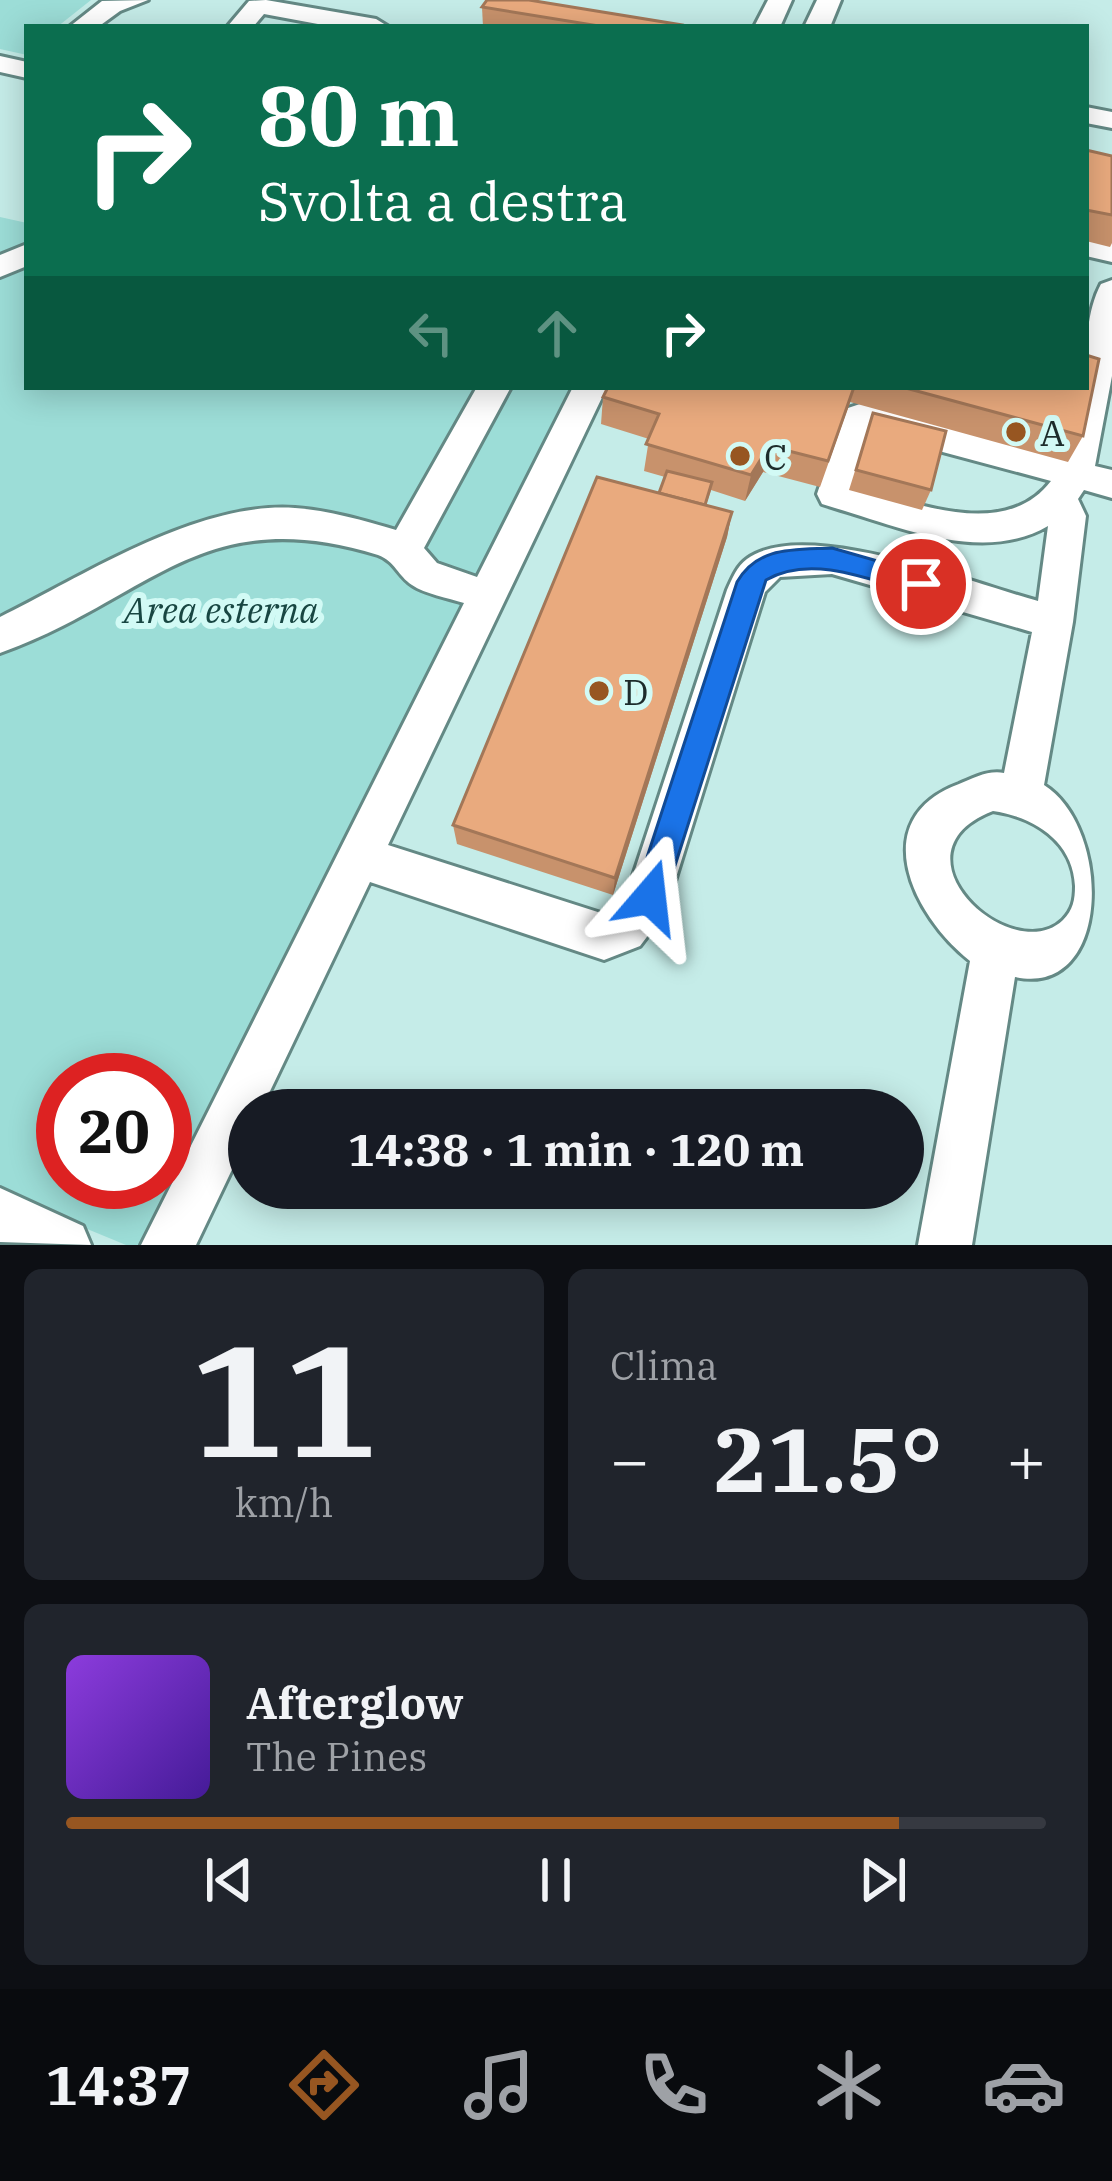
<!DOCTYPE html>
<html lang="it">
<head>
<meta charset="utf-8">
<style>
  body { margin:0; font-family:"IBM Plex Serif",serif; background:#20242c; color:#f1f3f6; height:100vh; display:flex; flex-direction:column; font-size:45px; white-space:nowrap }
  * { box-sizing:border-box; margin:0 }
  p { font-size:39px; color:#9ea1a6 }
  .icon { flex:none; width:66px; height:66px; fill:none; stroke:currentColor; stroke-width:2; stroke-linecap:round; stroke-linejoin:round }
  .map { position:relative; height:1245px; overflow:hidden }
  .drawer { display:flex; flex-direction:column; gap:24px; padding:24px; background:#0d0f14; flex:1 }
  .drawer>* { flex:none }
  .top-card { position:absolute; left:24px; top:24px; width:1065px; height:366px; border-radius:0px; box-shadow:0 6px 30px #0003; background:#0b6e4f; color:#fff; overflow:hidden }
  .speed { position:absolute; left:36px; top:1053px; display:flex; gap:24px; font-size:60px; font-weight:700; text-align:center }
  .speed>* { display:grid; place-content:center; width:156px; height:156px; border-radius:50%; background:#171b24; box-shadow:0 6px 30px #0003; line-height:1 }
  .speed .limit { border:18px solid #d22; background:#fff; color:#111 }
  .pin { position:absolute; display:grid; place-items:center; width:102px; height:102px; color:#fff; margin:-51px; border:6px solid #fff; border-radius:50%; box-shadow:0 3px 12px #0007 }
  .me { position:absolute; width:132px; margin:-66px; rotate:17deg; stroke-linejoin:round; filter:drop-shadow(0 0 9px #0008) }
  .turn { display:flex; align-items:center; gap:42px; height:252px; padding:0 36px; font-size:54px }
  .turn .icon { width:156px; height:156px; stroke-width:2.5 }
  .turn b { display:block; font-size:84px; line-height:102px }
  .lanes { display:flex; align-items:center; height:114px; padding:0 36px; background:#0003; justify-content:center; gap:60px; direction:ltr }
  .lanes .off { opacity:.35 }
  .big { font-size:90px; font-weight:700; line-height:1.1 }
  .drawer .card { flex:1; display:flex; flex-direction:column; justify-content:center; gap:18px; min-width:0; padding:0 42px; border-radius:18px; background:#20242c }
  .drawer .dial { align-items:center; gap:0 }
  .dial b { font-size:156px; line-height:1 }
  .song { display:flex; align-items:center; gap:36px }
  .cover { width:144px; height:144px; border-radius:18px; background:linear-gradient(135deg,hsl(270 70% 55%),hsl(260 70% 35%)) }
  .played { height:12px; border-radius:6px; background:linear-gradient(90deg,#975621 85%,#363941 85%) }
  .keys { display:flex; justify-content:space-around; direction:ltr }
  .heat { display:flex; justify-content:space-between; align-items:center; font-size:66px; direction:ltr }
  .drawer .tiles { flex:1; display:grid; gap:24px; grid-template-columns:1fr 1fr }
  .card:last-child { grid-column:span 2 }
  .trip { position:absolute; left:228px; top:1089px; width:696px; height:120px; border-radius:60px; background:#171b24; box-shadow:0 6px 30px #0003; font-weight:700; line-height:120px; text-align:center }
  .menu { display:flex; height:192px; justify-content:space-around; align-items:center; background:#090b0e; color:#9ea1a6 }
  .menu .icon { width:84px; height:84px }
  .menu .active { color:#975621 }
  .menu b { font-size:54px; color:#f1f3f6 }
  .map>svg:first-child { display:block }
  .green { fill:#9cddd7; fill-rule:evenodd }
  .lines { fill:none; stroke-linecap:round; stroke-linejoin:round }
  .minor-casing { stroke:#648985; stroke-width:6 }
  .minor { fill:#fff; fill-rule:evenodd }
  .wall { fill:#c8926c }
  .shaded-wall { fill:#a37758 }
  .building { fill:#e9aa7e; stroke:#a37758; stroke-width:3 }
  .route { fill:#1a73e8; stroke:#114b97; stroke-width:3 }
  .poi-dot { fill:#975621; stroke:#d2faf5; stroke-width:4.5 }
  .labels { text-anchor:middle; dominant-baseline:central; stroke-width:12; stroke-linejoin:round; paint-order:stroke }
  .poi-label { font-size:36px; fill:#1d2c2b; stroke:#d2faf5; text-anchor:start }
  .park-label { font-size:36px; font-style:italic; fill:#184642; stroke:#d2faf5 }
</style>
</head>
<body>
<div class="map">
<svg width="1112" height="1245" viewBox="0 0 1112 1245">
  <rect width="100%" height="100%" fill="#c5ece8"/>
  <!-- green -->
  <g class="green">
    <polygon points="0,0 91,0 57,27 27,27 27,55 0,49"/>
    <path d="M 0,217 L 27,223 L 27,387 L 575,387 L 148,1245 L 126,1245 L 0,1193 ZM 63,1080 L 165,1080 L 165,1182 L 63,1182 Z"/>
  </g>
  <g class="lines">
    <defs>
      <g id="minor">
        <polygon points="148,0 120,11 98,27 69,27 102,1"/>
        <polygon points="266,0 376,19 389,27 334,27 264,14 253,27 227,27 249,1"/>
        <polygon points="768,0 792,0 780,27 754,27"/>
        <polygon points="817,0 841,0 830,27 804,27"/>
        <polygon points="0,56 27,62 27,78 0,72"/>
        <polygon points="1086,107 1112,112 1112,128 1086,123"/>
        <polygon points="1086,236 1112,242 1112,262 1086,256"/>
        <polygon points="27,244 27,266 0,277 0,255"/>
        <path d="M 1112,280 L 1112,376 L 1095,466 L 1112,470 L 1112,498 L 1084,490 L 1078,499 L 1086,516 L 1073,622 L 1044,785 C 1112,828 1112,998 1015,977 L 972,1245 L 918,1245 L 970,961 C 913,916 865,819 959,784 C 974,778 988,770 1004,773 L 1032,632 L 832,574 L 780,577 L 765,592 L 665,913 L 640,946 L 604,960 L 370,882 L 261,1110 L 249,1110 L 249,1134 L 196,1245 L 141,1245 L 464,603 C 448,598 425,594 412,585 C 398,576 395,561 378,555 C 201,500 149,600 0,653 L 0,617 C 85,575 198,501 295,508 C 328,510 365,521 396,530 L 477,387 L 511,387 L 424,548 L 437,563 L 477,577 L 573,387 L 607,387 L 388,845 L 604,914 L 630,885 L 727,590 C 732,579 737,566 747,559 C 803,517 972,583 1038,601 L 1048,526 C 984,564 900,527 835,508 L 822,504 L 817,494 L 843,417 L 848,408 L 860,404 L 1062,457 L 1076,387 L 1086,387 C 1086,353 1085,314 1101,284 ZM 872,433 L 1051,481 C 1005,541 915,503 856,486 ZM 993,811 C 1034,817 1073,841 1075,886 C 1075,900 1073,910 1063,920 C 1012,969 884,853 993,811 Z"/>
        <polygon points="0,1188 83,1226 91,1245 0,1242"/>
      </g>
    </defs>
    <!-- minor casing -->
    <use href="#minor" class="minor-casing"/>
    <!-- minor -->
    <use href="#minor" class="minor"/>
  </g>
  <!-- wall -->
  <g class="wall">
    <polygon points="482,7 681,27 483,27"/>
    <polygon points="1086,150 1112,156 1112,243 1110,247 1086,241"/>
    <polygon points="608,387 1086,387 1083,436 1068,462 850,402 820,487 763,472 745,501 711,490 706,505 732,512 727,537 613,895 457,844 453,825 659,493 665,477 644,471 649,439 601,424 603,397"/>
    <polygon points="873,413 931,490 922,510 849,490"/>
  </g>
  <!-- shaded-wall -->
  <g class="shaded-wall">
    <polygon points="769,446 763,472 745,501 751,475"/>
    <polygon points="732,512 727,537 613,895 615,878"/>
  </g>
  <!-- building -->
  <g class="building">
    <polygon points="487,0 529,0 682,25 681,27 605,27 482,7"/>
    <polygon points="1086,150 1112,156 1112,215 1086,210"/>
    <polygon points="1086,355 1099,359 1083,436 902,387 1086,387"/>
    <polygon points="608,387 854,387 828,461 769,446 751,475 646,444 659,414 603,397"/>
    <polygon points="873,413 946,431 931,490 856,470"/>
    <polygon points="667,471 712,482 705,505 659,493"/>
    <polygon points="597,477 732,512 615,878 453,825"/>
  </g>
  <!-- route -->
  <path class="route" d="M 832,548 L 930,576 L 934,584 L 921,595 C 874,581 812,553 766,580 L 665,897 L 661,908 L 650,913 L 638,908 L 634,897 L 737,582 C 758,546 794,550 832,548 Z"/>
  <!-- markers -->
  <g class="poi-dot">
    <circle cx="1016" cy="432" r="12"/>
    <circle cx="740" cy="456" r="12"/>
    <circle cx="599" cy="691" r="12"/>
  </g>
  <g class="labels">
    <!-- poi labels -->
    <g class="poi-label">
      <text x="1040" y="432">A</text>
      <text x="764" y="456">C</text>
      <text x="623" y="691">D</text>
    </g>
    <!-- park labels -->
    <g class="park-label">
      <text x="221" y="609">Area esterna</text>
    </g>
  </g>
</svg>
<div class="speed"><div class="limit">20</div></div>
<div class="pin" style="left:921px;top:584px;background:#d93025"><svg class="icon" aria-label="arrive" viewBox="0 0 24 24"><path d="M6 21V4h12l-3 4 3 4H6"/></svg></div>
<svg class="me" style="left:650px;top:897px" viewBox="-20 -20 40 40"><path d="M0-17L14 15 0 8-14 15z" fill="#1a73e8" stroke="#fff" stroke-width="4"/></svg>
<div class="trip">14:38 · 1 min · 120 m</div>
<div class="top-card">
<div class="turn"><svg class="icon" aria-label="right" viewBox="0 0 24 24"><path d="M7 20v-9h11M14 6l5 5-5 5"/></svg><div><b>80 m</b>Svolta a destra</div></div>
<div class="lanes"><svg class="icon off" aria-label="left" viewBox="0 0 24 24"><path d="M17 20v-9H6M10 6l-5 5 5 5"/></svg><svg class="icon off" aria-label="ahead" viewBox="0 0 24 24"><path d="M12 20V5M6 11l6-6 6 6"/></svg><svg class="icon" aria-label="right" viewBox="0 0 24 24"><path d="M7 20v-9h11M14 6l5 5-5 5"/></svg></div>
</div>
</div>
<section class="drawer">
<div class="tiles">
<div class="card dial"><b>11</b><p>km/h</p></div>
<div class="card"><p>Clima</p>
<div class="heat"><a>−</a><b class="big">21.5°</b><a>+</a></div>
</div>
<div class="card">
<div class="song"><i class="cover"></i><div><b>Afterglow</b><p>The Pines</p></div></div>
<div class="played"></div>
<div class="keys"><svg class="icon" aria-label="previous" viewBox="0 0 24 24"><path d="M18 5L8 12l10 7zM5 5v14"/></svg><svg class="icon" aria-label="pause" viewBox="0 0 24 24"><path d="M8 5v14M16 5v14"/></svg><svg class="icon" aria-label="next" viewBox="0 0 24 24"><path d="M6 5l10 7-10 7zM19 5v14"/></svg></div>
</div>
</div>
</section>
<nav class="menu">
<b>14:37</b>
<svg class="icon active" aria-label="directions" viewBox="0 0 24 24"><path d="M12 3l9 9-9 9-9-9zM9 14v-3h6M13 9l2 2-2 2"/></svg>
<svg class="icon" aria-label="music" viewBox="0 0 24 24"><path d="M9 18V5l10-2v13"/><circle cx="6" cy="18" r="3"/><circle cx="16" cy="16" r="3"/></svg>
<svg class="icon" aria-label="phone" viewBox="0 0 24 24"><path d="M5 4h4l2 5-3 2q2 4 5 5l2-3 5 2v4C11 20 4 13 5 4z"/></svg>
<svg class="icon" aria-label="climate" viewBox="0 0 24 24"><path d="M12 3v18M4 7l16 10M4 17L20 7"/></svg>
<svg class="icon" aria-label="car" viewBox="0 0 24 24"><path d="M5 17H2v-5l4-1 3-4h7l3 4 3 1v5h-3M9 17h6M6 11h13"/><circle cx="7" cy="17" r="2"/><circle cx="17" cy="17" r="2"/></svg>
</nav>
</body>
</html>
